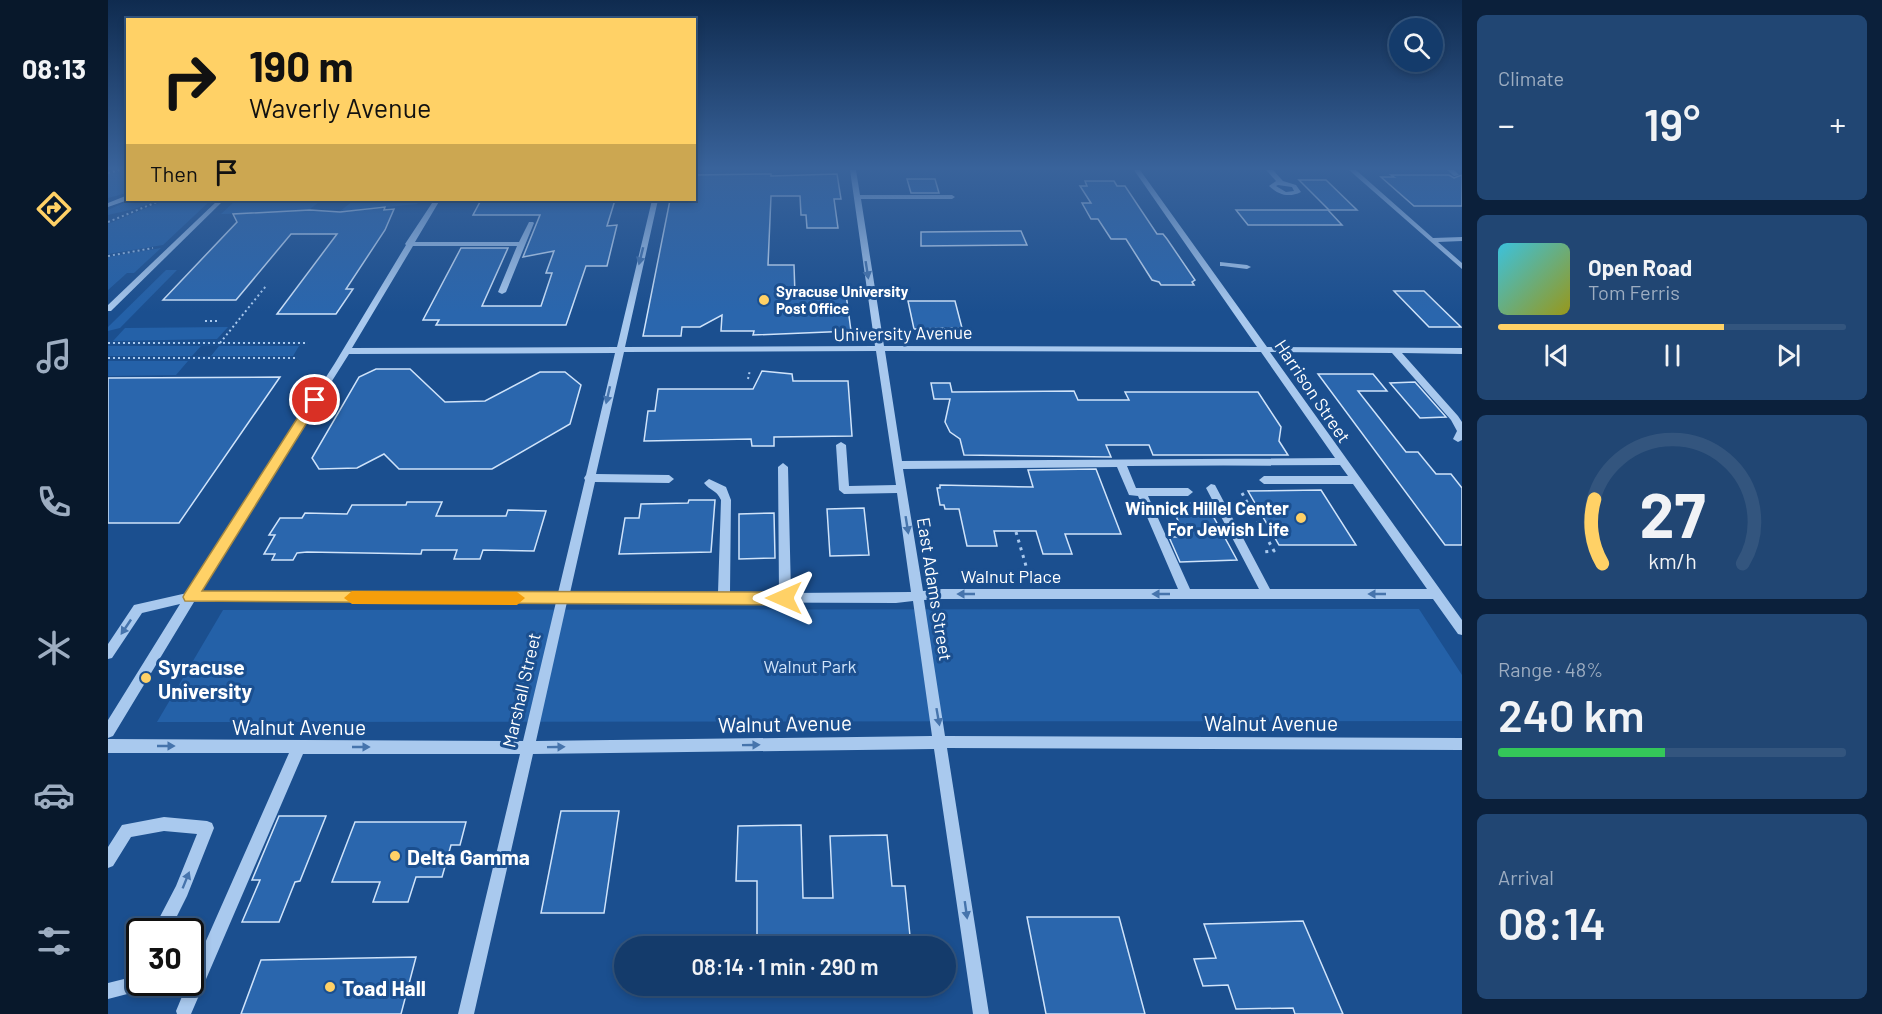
<!DOCTYPE html>
<html lang="en">
<head>
<meta charset="utf-8">
<style>
  body { margin:0; font-family:Barlow,sans-serif; background:#214673; color:#f1f3f6; height:100vh; display:flex; flex-direction:column; font-size:22px; white-space:nowrap }
  * { box-sizing:border-box; margin:0 }
  p { font-size:20px; color:#9dadc1 }
  .icon { flex:none; width:33px; height:33px; fill:none; stroke:currentColor; stroke-width:2; stroke-linecap:round; stroke-linejoin:round }
  .map { position:relative; flex:1; overflow:hidden }
  .drawer { display:flex; flex-direction:column; gap:15px; padding:15px; background:#0b203b; width:420px }
  .drawer>* { flex:none }
  .banner { position:absolute; left:18px; top:18px; width:570px; height:183px; border-radius:0px; box-shadow:0 3px 9px #0003,0 0 0 2px #33557e; background:#ffd166; color:#111; overflow:hidden }
  .buttons { position:absolute; left:1281px; top:18px; display:grid; gap:12px }
  .buttons a { display:grid; place-items:center; width:54px; height:54px; border-radius:50%; background:#143b6b; box-shadow:0 3px 9px #0003,0 0 0 2px #33557e; font-size:30px }
  .speed { position:absolute; left:18px; top:918px; display:flex; gap:12px; font-size:30px; font-weight:700; text-align:center }
  .speed>* { display:grid; place-content:center; width:78px; height:78px; border-radius:50%; background:#143b6b; box-shadow:0 3px 9px #0003,0 0 0 2px #33557e; line-height:1 }
  .speed .limit { border:3px solid #111; border-radius:9px; background:#fff; color:#111 }
  .pin { position:absolute; display:grid; place-items:center; width:51px; height:51px; color:#fff; margin:-26px; border:3px solid #fff; border-radius:50%; box-shadow:0 2px 6px #0007 }
  .me { position:absolute; width:66px; margin:-33px; rotate:270deg; stroke-linejoin:round; filter:drop-shadow(0 0 4px #0008) }
  .turn { display:flex; align-items:center; gap:21px; height:126px; padding:0 24px; font-size:27px }
  .turn .icon { width:78px; height:78px; stroke-width:2.5 }
  .turn b { display:block; font-size:42px; line-height:51px }
  .then { display:flex; align-items:center; height:57px; padding:0 24px; background:#0003; gap:12px; font-size:22px }
  .big { font-size:45px; font-weight:600; line-height:1.1 }
  .drawer .card { flex:1; display:flex; flex-direction:column; justify-content:center; gap:9px; min-width:0; padding:0 21px; border-radius:9px; background:#214673 }
  .drawer .dial { align-items:center; gap:0 }
  .dial svg { height:156px; overflow:visible; fill:none; stroke:#33557e; stroke-width:7; stroke-linecap:round; text-anchor:middle }
  .dial text { fill:#f1f3f6; stroke:none }
  .song { display:flex; align-items:center; gap:18px }
  .cover { width:72px; height:72px; border-radius:9px; background:linear-gradient(135deg,hsl(190 70% 55%),hsl(60 70% 35%)) }
  .played { height:6px; border-radius:3px; background:linear-gradient(90deg,#ffd166 65%,#33557e 65%) }
  .keys { display:flex; justify-content:space-around; direction:ltr }
  .heat { display:flex; justify-content:space-between; align-items:center; font-size:33px; direction:ltr }
  .charge { height:9px; border-radius:4px; background:linear-gradient(90deg,#34c759 48%,#33557e 0) }
  .trip { position:absolute; left:506px; top:936px; width:342px; height:60px; border-radius:30px; background:#143b6b; box-shadow:0 3px 9px #0003,0 0 0 2px #33557e; font-weight:600; line-height:60px; text-align:center }
  main { display:flex; flex:1; min-height:0 }
  .tabs { display:flex; flex-direction:column; width:108px; justify-content:space-around; align-items:center; background:#08182b; color:#9dadc1 }
  .tabs .icon { width:42px; height:42px }
  .tabs .active { color:#ffd166 }
  .tabs b { font-size:27px; color:#f1f3f6 }
  .map>svg:first-child { display:block }
  .green { fill:#2461a8 }
  .building { fill:#2a66ad; stroke:#cfe3fa; stroke-width:1.5 }
  .lines { fill:none; stroke-linecap:round; stroke-linejoin:round }
  .path-far1 { stroke:#a9c9ee; stroke-width:2; stroke-dasharray:2 3; stroke-linecap:butt }
  .path { stroke:#a9c9ee; stroke-width:3; stroke-dasharray:3 5; stroke-linecap:butt }
  .minor { fill:#a9c9ee; fill-rule:evenodd }
  .oneway { fill:#4674ac }
  .route { fill:#ffd166; stroke:#a68842; stroke-width:1.5 }
  .slow { fill:#f59e0b }
  .poi-dot { fill:#ffd166; stroke:#1b4f8f; stroke-width:2 }
  .labels { text-anchor:middle; dominant-baseline:central; stroke-width:6; stroke-linejoin:round; paint-order:stroke }
  .far-poi-label { font-size:15px; font-weight:bold; fill:#fff; stroke:#1b4f8f; text-anchor:start }
  .street-label { font-size:18px; fill:#fff; stroke:#1b4f8f }
  .poi-label { font-size:18px; font-weight:bold; fill:#fff; stroke:#1b4f8f; text-anchor:end }
  .park-label { font-size:18px; fill:#cfe3fa; stroke:#1b4f8f }
  .near-poi-label { font-size:21px; font-weight:bold; fill:#fff; stroke:#1b4f8f; text-anchor:start }
  .near-street-label { font-size:21px; fill:#fff; stroke:#1b4f8f }
</style>
</head>
<body>
<main>
<nav class="tabs">
<b>08:13</b>
<svg class="icon active" aria-label="directions" viewBox="0 0 24 24"><path d="M12 3l9 9-9 9-9-9zM9 14v-3h6M13 9l2 2-2 2"/></svg>
<svg class="icon" aria-label="music" viewBox="0 0 24 24"><path d="M9 18V5l10-2v13"/><circle cx="6" cy="18" r="3"/><circle cx="16" cy="16" r="3"/></svg>
<svg class="icon" aria-label="phone" viewBox="0 0 24 24"><path d="M5 4h4l2 5-3 2q2 4 5 5l2-3 5 2v4C11 20 4 13 5 4z"/></svg>
<svg class="icon" aria-label="climate" viewBox="0 0 24 24"><path d="M12 3v18M4 7l16 10M4 17L20 7"/></svg>
<svg class="icon" aria-label="car" viewBox="0 0 24 24"><path d="M5 17H2v-5l4-1 3-4h7l3 4 3 1v5h-3M9 17h6M6 11h13"/><circle cx="7" cy="17" r="2"/><circle cx="17" cy="17" r="2"/></svg>
<svg class="icon" aria-label="filters" viewBox="0 0 24 24"><path d="M4 7h16M4 17h16"/><circle cx="9" cy="7" r="2"/><circle cx="15" cy="17" r="2"/></svg>
</nav>
<div class="map">
<svg width="1354" height="1014" viewBox="0 0 1354 1014">
  <rect width="100%" height="100%" fill="#1b4f8f"/>
  <!-- green -->
  <g class="green">
    <polygon points="19,170 19,193 0,198 0,174"/>
    <polygon points="32,200 51,200 26,209 0,215 0,210 20,201"/>
    <polygon points="58,200 103,200 55,245 0,254 0,224"/>
    <polygon points="128,200 214,200 198,212 113,214"/>
    <polygon points="246,200 313,200 309,204 231,212"/>
    <polygon points="53,248 26,273 19,273 0,290 0,257"/>
    <polygon points="58,270 69,270 12,328 0,331 0,327"/>
    <polygon points="120,327 109,339 5,341 17,328"/>
    <polygon points="0,346 93,346 84,356 0,356"/>
    <polygon points="111,346 191,346 185,356 103,356"/>
    <polygon points="0,361 80,361 68,375 0,376"/>
    <polygon points="1311,609 1354,675 1354,721 49,722 115,610"/>
  </g>
  <!-- building -->
  <g class="building">
    <polygon points="663,174 663,176 729,174 733,199 726,199 730,228 699,228 698,215 693,215 692,196 663,196 660,265 686,265 687,295 738,294 743,331 645,335 646,331 613,331 614,315 592,327 574,327 573,336 535,336 562,200 586,200 586,175"/>
    <polygon points="1283,175 1341,175 1346,178 1354,175 1354,206 1306,206 1273,177 1286,177"/>
    <polygon points="799,179 827,179 831,193 803,193"/>
    <polygon points="1191,180 1218,180 1249,210 1221,210"/>
    <polygon points="977,181 1006,181 1009,186 1017,186 1049,234 1055,234 1059,239 1087,280 1084,282 1086,285 1053,285 1051,282 1044,280 1018,239 1003,239 990,219 983,219 974,203 983,203 972,186 979,186"/>
    <polygon points="373,200 507,200 499,226 509,225 499,266 478,266 458,325 328,325 331,320 315,320 353,248 400,248 374,306 433,306 444,273 438,273 446,251 415,257 432,215 365,215"/>
    <polygon points="277,207 276,210 286,209 277,230 238,289 245,289 228,314 169,314 229,234 183,234 128,300 55,300 129,222 125,214 202,210 232,212"/>
    <polygon points="1128,210 1220,210 1234,225 1140,225"/>
    <polygon points="913,231 919,245 813,246 813,232"/>
    <polygon points="1286,291 1316,291 1353,327 1321,327"/>
    <polygon points="800,301 847,301 854,328 806,329"/>
    <polygon points="268,369 302,369 337,402 377,401 432,372 457,372 473,385 462,424 384,469 291,469 276,454 249,468 211,469 204,458 251,377"/>
    <polygon points="654,371 684,374 685,381 740,381 744,436 666,437 666,446 644,446 643,439 536,441 540,411 547,411 550,389 645,389"/>
    <polygon points="1210,374 1265,374 1279,391 1250,391 1298,452 1310,452 1328,474 1343,474 1354,488 1354,545 1337,545"/>
    <polygon points="172,377 71,523 0,523 0,378"/>
    <polygon points="1307,382 1338,417 1312,418 1282,383"/>
    <polygon points="823,383 842,383 844,392 966,391 970,400 1021,400 1017,392 1150,392 1173,427 1171,441 1180,455 1045,455 1041,445 998,445 1003,457 856,455 852,439 842,432 837,422 842,399 826,399"/>
    <polygon points="988,469 1013,534 957,534 964,554 935,554 928,531 886,531 889,546 859,546 851,509 837,509 836,505 832,505 829,488 832,488 832,485 925,487 920,470"/>
    <polygon points="1213,490 1248,545 1171,545 1140,491"/>
    <polygon points="581,500 607,500 603,552 511,554 517,518 531,518 533,504 580,503"/>
    <polygon points="299,502 334,502 328,516 398,516 400,510 438,511 426,551 375,550 372,559 346,559 349,550 314,550 313,554 199,552 189,553 185,560 164,560 167,554 156,554 167,535 161,535 172,518 194,518 197,513 239,514 244,505 298,505"/>
    <polygon points="1098,503 1129,560 1072,562 1061,537 1078,537 1062,504"/>
    <polygon points="756,508 761,555 722,556 719,509"/>
    <polygon points="666,513 667,558 631,559 631,514"/>
    <polygon points="453,811 511,811 496,913 433,913"/>
    <polygon points="171,816 218,816 192,881 187,882 171,922 134,922 152,880 144,880"/>
    <polygon points="247,822 358,822 352,845 343,845 334,877 308,877 300,902 265,902 272,882 224,882"/>
    <polygon points="693,825 695,898 725,898 722,836 779,835 784,886 797,886 803,946 649,946 649,881 628,881 630,826"/>
    <polygon points="919,917 1011,917 1037,1014 938,1014"/>
    <polygon points="1195,921 1235,1014 1187,1014 1185,1008 1128,1009 1120,985 1095,986 1086,959 1108,958 1096,924"/>
    <polygon points="308,957 293,1014 133,1014 153,960"/>
  </g>
  <g class="lines">
    <!-- path-far1 -->
    <g class="path-far1">
      <polyline points="0,173 12,170"/>
      <polyline points="0,222 54,200"/>
      <polyline points="0,256 45,248"/>
      <polyline points="97,321 111,321"/>
      <polyline points="0,343 200,343"/>
      <polyline points="112,343 158,286"/>
      <polyline points="0,358 190,358"/>
      <polyline points="640,379 642,370"/>
    </g>
    <!-- path -->
    <g class="path">
      <polyline points="1134,493 1166,551 1154,552"/>
      <polyline points="908,532 921,576"/>
    </g>
    <!-- minor -->
    <g class="minor">
      <path d="M 742,170 L 748,170 L 752,195 L 844,195 L 847,197 L 844,199 L 753,199 L 776,346 L 1149,347 L 1026,170 L 1032,170 L 1159,347 L 1354,348 L 1354,354 L 1294,353 L 1350,416 L 1354,422 L 1354,440 L 1350,442 L 1345,439 L 1349,431 L 1343,420 L 1284,353 L 1162,352 L 1354,620 L 1354,635 L 1350,634 L 1325,599 L 834,599 L 816,600 L 837,736 L 1354,738 L 1354,750 L 839,748 L 881,1014 L 865,1014 L 826,749 L 425,754 L 366,1014 L 350,1014 L 412,754 L 195,754 L 83,1014 L 69,1014 L 68,1011 L 80,982 L 82,982 L 82,977 L 181,753 L 0,753 L 0,739 L 415,741 L 448,602 L 86,602 L 5,736 L 0,738 L 0,720 L 72,604 L 34,613 L 4,658 L 0,659 L 0,644 L 26,605 L 79,593 L 227,363 L 298,245 L 297,244 L 326,200 L 332,200 L 307,242 L 411,242 L 421,222 L 425,222 L 426,223 L 398,292 L 394,294 L 390,292 L 409,246 L 305,246 L 244,348 L 509,347 L 544,200 L 550,200 L 517,347 L 767,346 ZM 768,351 L 788,485 L 741,486 L 738,445 L 733,442 L 728,445 L 731,490 L 736,494 L 789,493 L 803,592 L 683,593 L 680,467 L 675,463 L 670,467 L 671,593 L 622,593 L 623,500 L 618,487 L 601,479 L 596,483 C 602,491 608,489 613,500 L 610,593 L 462,593 L 487,482 L 561,483 L 566,479 L 561,475 L 488,474 L 516,352 ZM 777,351 L 1153,352 L 1227,458 L 794,461 ZM 507,353 L 478,475 L 476,478 L 477,480 L 450,593 L 91,592 L 241,354 ZM 1232,465 L 1240,476 L 1156,476 L 1151,480 L 1156,484 L 1245,484 L 1319,589 L 1162,589 L 1107,485 L 1103,484 L 1098,488 L 1151,589 L 1082,589 L 1040,496 L 1080,496 L 1085,492 L 1080,488 L 1028,488 L 1019,466 ZM 1009,467 L 1021,495 L 1030,496 L 1070,589 L 834,589 L 815,591 L 795,469 ZM 805,601 L 824,736 L 428,741 L 459,602 L 788,603 Z"/>
      <path d="M 1158,170 L 1165,170 L 1175,181 L 1188,185 L 1193,192 C 1181,198 1171,195 1161,186 L 1168,181 ZM 1170,185 L 1184,187 L 1186,191 L 1178,192 L 1168,186 Z"/>
      <polygon points="1241,170 1248,170 1325,238 1354,237 1354,241 1330,242 1354,263 1354,269"/>
      <polygon points="1339,170 1346,170 1351,175 1346,176"/>
      <polygon points="20,195 20,200 0,207 0,203"/>
      <polygon points="110,200 116,200 3,311 0,311 0,305"/>
      <polygon points="1112,262 1139,265 1143,267 1139,269 1115,266 1112,266"/>
      <polygon points="56,817 99,821 104,823 106,828 79,896 61,932 44,932 68,886 89,834 56,831 23,837 5,866 0,868 0,847 14,825"/>
      <polygon points="32,960 32,982 27,992 0,999 0,983 16,979 26,962"/>
    </g>
  </g>
  <!-- one-way arrows -->
  <defs><path id="oneway-solid" d="M-6-.8H1V-3.2L6.5 0L1 3.2V.8H-6Z" transform="scale(1.5)"/></defs>
  <g class="oneway">
    <use href="#oneway-solid" transform="translate(533 256) rotate(104)"/>
    <use href="#oneway-solid" transform="translate(759 270) rotate(81)"/>
    <use href="#oneway-solid" transform="translate(500 395) rotate(103)"/>
    <use href="#oneway-solid" transform="translate(799 525) rotate(81)"/>
    <use href="#oneway-solid" transform="translate(858 594) rotate(-180)"/>
    <use href="#oneway-solid" transform="translate(1053 594) rotate(-180)"/>
    <use href="#oneway-solid" transform="translate(1269 594) rotate(-180)"/>
    <use href="#oneway-solid" transform="translate(18 627) rotate(124)"/>
    <use href="#oneway-solid" transform="translate(830 717) rotate(80)"/>
    <use href="#oneway-solid" transform="translate(643 745) rotate(-1)"/>
    <use href="#oneway-solid" transform="translate(58 746)"/>
    <use href="#oneway-solid" transform="translate(253 747)"/>
    <use href="#oneway-solid" transform="translate(448 747) rotate(-1)"/>
    <use href="#oneway-solid" transform="translate(78 880) rotate(-68)"/>
    <use href="#oneway-solid" transform="translate(858 910) rotate(82)"/>
  </g>
  <!-- sky -->
  <linearGradient id="sky" x2="0" y2="1"><stop stop-color="#0f2b4f"/><stop offset="0.54" stop-color="#39639b"/><stop offset="1" stop-color="#39639b" stop-opacity="0"/></linearGradient>
  <rect width="1354" height="312" fill="url(#sky)"/>
  <!-- route -->
  <polygon class="route" points="207,396 213,400 94,591 676,592 684,598 676,605 77,601 75,597 77,593 203,397"/>
  <!-- slow -->
  <polygon class="slow" points="244,591 409,592 417,598 409,605 244,604 236,598"/>
  <!-- markers -->
  <g class="poi-dot">
    <circle cx="656" cy="300" r="6"/>
    <circle cx="1193" cy="518" r="6"/>
    <circle cx="38" cy="678" r="6"/>
    <circle cx="287" cy="856" r="6"/>
    <circle cx="222" cy="987" r="6"/>
  </g>
  <g class="labels">
    <!-- far-poi labels -->
    <g class="far-poi-label">
      <text x="668" y="291">Syracuse University<tspan x="668" dy="17">Post Office</tspan></text>
    </g>
    <!-- street labels -->
    <g class="street-label">
      <text transform="translate(795 333) rotate(-1)">University Avenue</text>
      <text transform="translate(1205 391) rotate(56)">Harrison Street</text>
      <text x="903" y="576">Walnut Place</text>
      <text transform="translate(827 589) rotate(81)">East Adams Street</text>
      <text transform="translate(413 690) rotate(-77)">Marshall Street</text>
    </g>
    <!-- poi labels -->
    <g class="poi-label">
      <text x="1181" y="508">Winnick Hillel Center<tspan x="1181" dy="21">For Jewish Life</tspan></text>
    </g>
    <!-- park labels -->
    <g class="park-label">
      <text x="702" y="666">Walnut Park</text>
    </g>
    <!-- near-poi labels -->
    <g class="near-poi-label">
      <text x="50" y="666">Syracuse<tspan x="50" dy="24">University</tspan></text>
      <text x="299" y="856">Delta Gamma</text>
      <text x="234" y="987">Toad Hall</text>
    </g>
    <!-- near-street labels -->
    <g class="near-street-label">
      <text x="1163" y="722">Walnut Avenue</text>
      <text transform="translate(677 723) rotate(-1)">Walnut Avenue</text>
      <text x="191" y="726">Walnut Avenue</text>
    </g>
  </g>
</svg>
<div class="buttons">
<a><svg class="icon" aria-label="search" viewBox="0 0 24 24"><circle cx="10" cy="10" r="6"/><path d="M15 15l6 6"/></svg></a>
</div>
<div class="speed"><div class="limit">30</div></div>
<div class="pin" style="left:207px;top:400px;background:#d93025"><svg class="icon" aria-label="arrive" viewBox="0 0 24 24"><path d="M6 21V4h12l-3 4 3 4H6"/></svg></div>
<svg class="me" style="left:676px;top:598px" viewBox="-20 -20 40 40"><path d="M0-17L14 15 0 8-14 15z" fill="#ffd166" stroke="#fff" stroke-width="4"/></svg>
<div class="trip">08:14 · 1 min · 290 m</div>
<div class="banner">
<div class="turn"><svg class="icon" aria-label="right" viewBox="0 0 24 24"><path d="M7 20v-9h11M14 6l5 5-5 5"/></svg><div><b>190 m</b>Waverly Avenue</div></div>
<div class="then">Then<svg class="icon" aria-label="arrive" viewBox="0 0 24 24"><path d="M6 21V4h12l-3 4 3 4H6"/></svg></div>
</div>
</div>
<section class="drawer">
<div class="card"><p>Climate</p>
<div class="heat"><a>−</a><b class="big">19°</b><a>+</a></div>
</div>
<div class="card">
<div class="song"><i class="cover"></i><div><b>Open Road</b><p>Tom Ferris</p></div></div>
<div class="played"></div>
<div class="keys"><svg class="icon" aria-label="previous" viewBox="0 0 24 24"><path d="M18 5L8 12l10 7zM5 5v14"/></svg><svg class="icon" aria-label="pause" viewBox="0 0 24 24"><path d="M8 5v14M16 5v14"/></svg><svg class="icon" aria-label="next" viewBox="0 0 24 24"><path d="M6 5l10 7-10 7zM19 5v14"/></svg></div>
</div>
<div class="card dial"><svg viewBox="0 0 100 80">
<path d="M14 69A42 42 0 1 1 86 69"/>
<path d="M14 69A42 42 0 0 1 10 36" stroke="#ffd166"/>
<text x="50" y="56" font-size="32" font-weight="700">27</text>
<text x="50" y="72" font-size="11">km/h</text>
</svg></div>
<div class="card"><p>Range · 48%</p><b class="big">240 km</b><div class="charge"></div></div>
<div class="card"><p>Arrival</p><b class="big">08:14</b></div>
</section>
</main>
</body>
</html>
